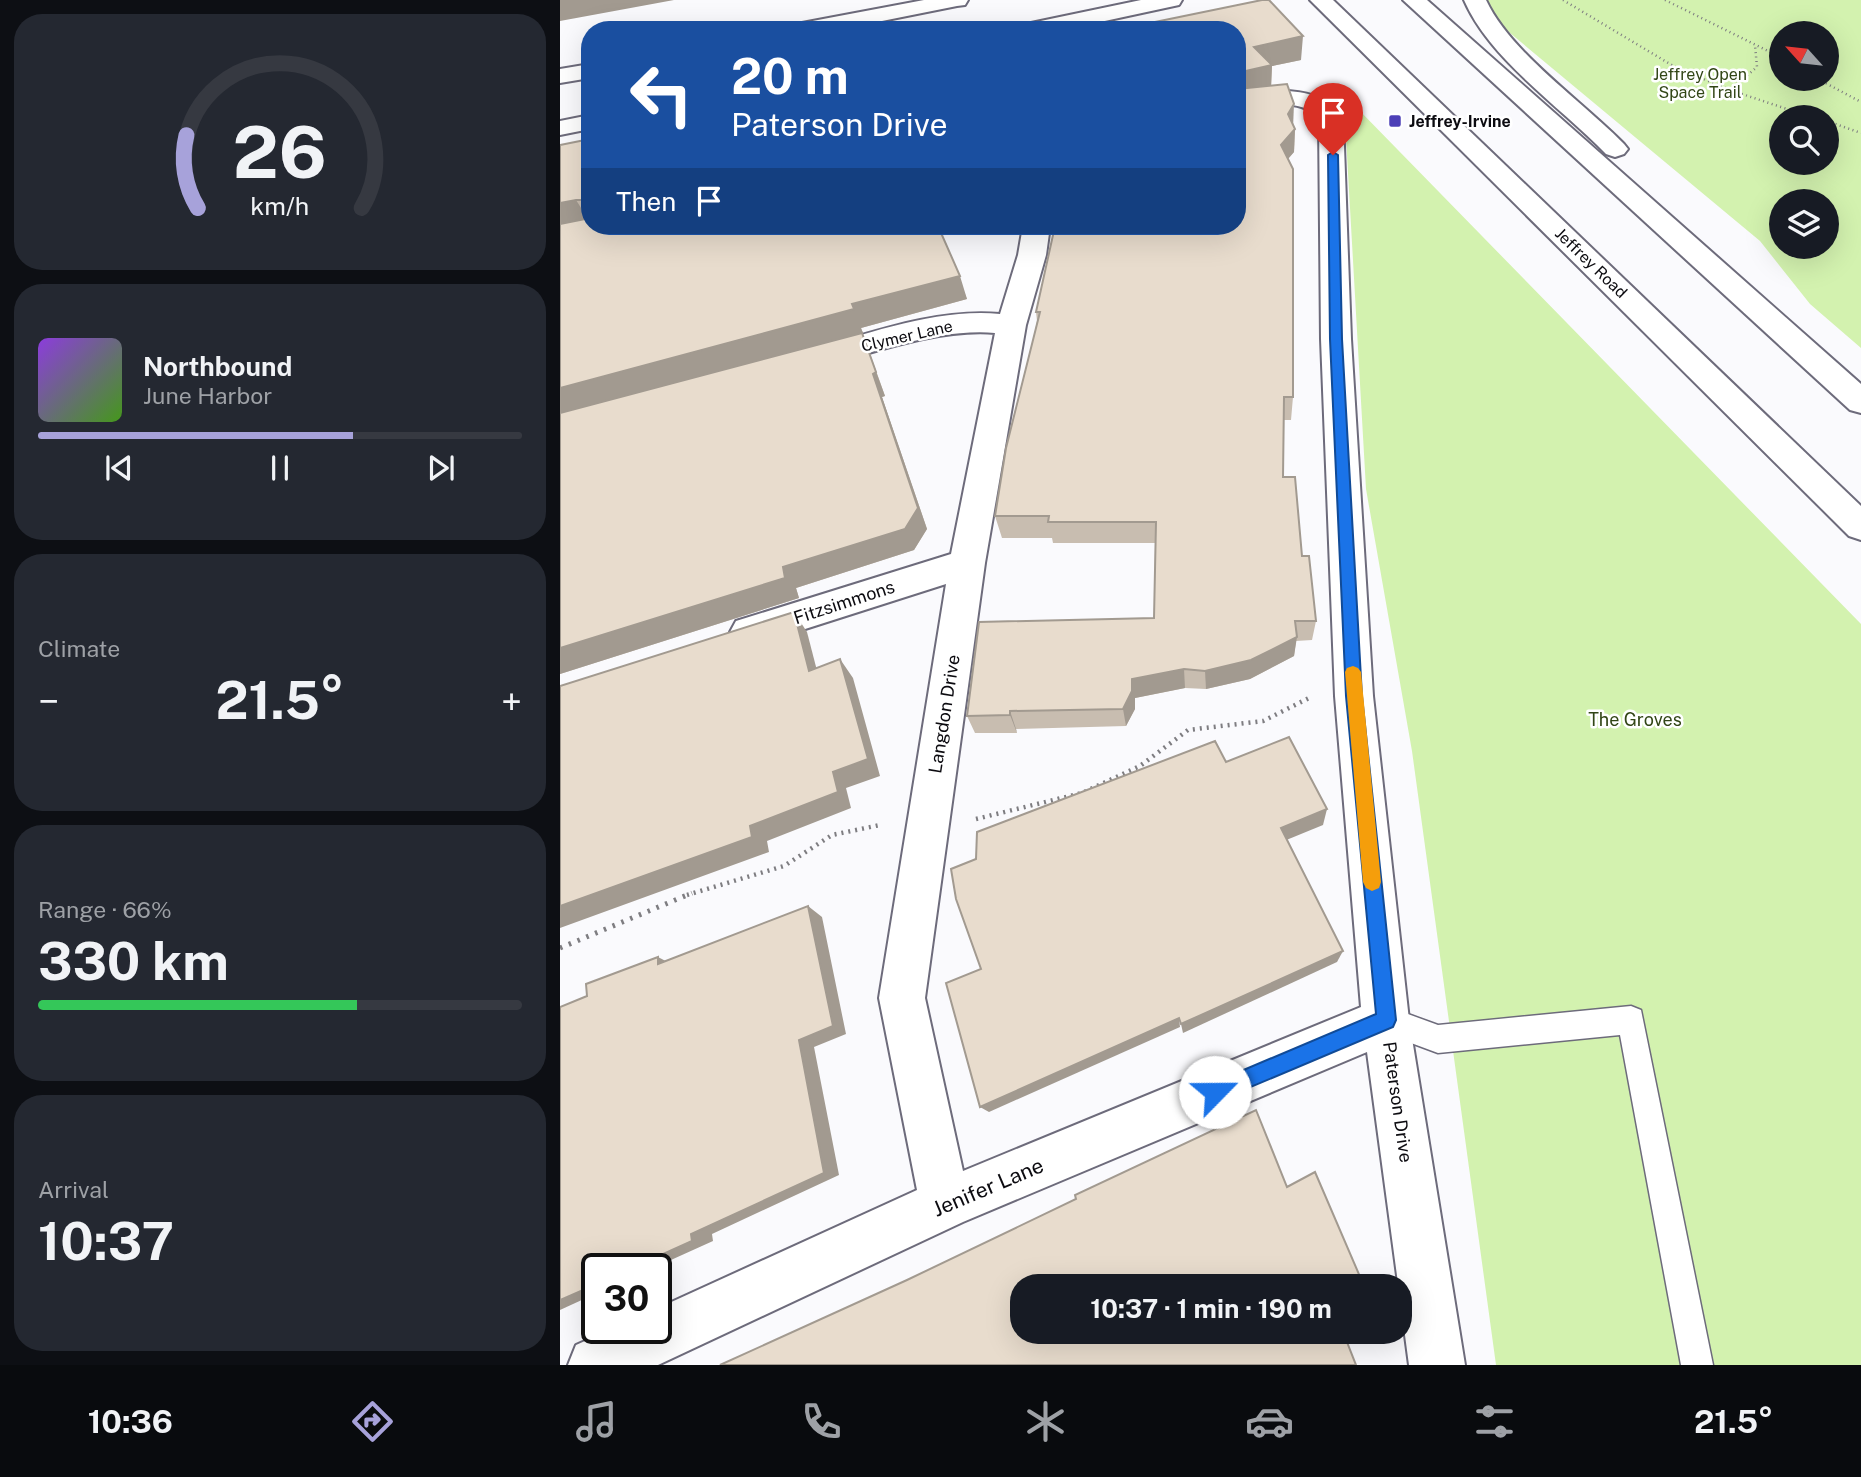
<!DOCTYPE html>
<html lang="en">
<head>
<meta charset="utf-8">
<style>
  body { margin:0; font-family:"Public Sans",sans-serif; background:#242831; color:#f1f3f6; height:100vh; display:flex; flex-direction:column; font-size:26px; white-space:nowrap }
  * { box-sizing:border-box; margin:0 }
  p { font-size:23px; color:#9ea1a6 }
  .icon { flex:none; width:38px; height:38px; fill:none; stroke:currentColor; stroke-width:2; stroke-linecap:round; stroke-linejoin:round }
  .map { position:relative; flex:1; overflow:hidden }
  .drawer { display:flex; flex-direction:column; gap:14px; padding:14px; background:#0d0f14; width:560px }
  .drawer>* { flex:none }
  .banner { position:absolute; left:21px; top:21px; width:665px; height:214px; border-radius:28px; box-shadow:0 7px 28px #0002; background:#1a4fa0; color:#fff; overflow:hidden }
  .needle { width:46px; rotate:297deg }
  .fabs { position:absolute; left:1209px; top:21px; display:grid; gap:14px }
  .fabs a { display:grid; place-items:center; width:70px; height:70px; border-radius:50%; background:#171b24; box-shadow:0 7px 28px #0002; font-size:35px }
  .speed { position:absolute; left:21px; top:1253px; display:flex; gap:14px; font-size:35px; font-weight:700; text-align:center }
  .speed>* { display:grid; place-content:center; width:91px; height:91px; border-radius:50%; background:#171b24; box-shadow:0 7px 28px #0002; line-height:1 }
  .speed .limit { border:4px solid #111; border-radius:10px; background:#fff; color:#111 }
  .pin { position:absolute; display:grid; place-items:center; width:60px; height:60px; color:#fff; margin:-72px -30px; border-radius:50% 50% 50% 0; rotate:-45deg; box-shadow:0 0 7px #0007 }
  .pin .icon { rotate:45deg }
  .me { position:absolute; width:77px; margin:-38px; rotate:67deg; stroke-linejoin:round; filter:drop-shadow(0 0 5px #0008) }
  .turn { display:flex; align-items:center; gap:24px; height:147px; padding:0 35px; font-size:32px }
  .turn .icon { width:91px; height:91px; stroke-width:2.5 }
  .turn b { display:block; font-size:49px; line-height:60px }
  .then { display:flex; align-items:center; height:66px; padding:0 35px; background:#0003; gap:14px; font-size:26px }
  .big { font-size:52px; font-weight:700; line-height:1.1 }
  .drawer .tile { flex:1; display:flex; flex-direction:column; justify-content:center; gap:10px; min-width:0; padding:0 24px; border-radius:28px; background:#242831 }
  .drawer .dial { align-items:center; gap:0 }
  .dial svg { height:182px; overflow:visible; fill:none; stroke:#363941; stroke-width:7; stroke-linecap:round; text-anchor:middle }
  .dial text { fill:#f1f3f6; stroke:none }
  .song { display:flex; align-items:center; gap:21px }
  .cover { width:84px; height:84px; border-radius:10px; background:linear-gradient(135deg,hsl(270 70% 55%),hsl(100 70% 35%)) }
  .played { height:7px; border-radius:4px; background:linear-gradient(90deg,#a7a2da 65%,#363941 65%) }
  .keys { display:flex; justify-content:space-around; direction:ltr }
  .heat { display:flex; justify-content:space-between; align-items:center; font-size:38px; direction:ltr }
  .charge { height:10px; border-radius:5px; background:linear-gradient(90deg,#34c759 66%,#363941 0) }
  .trip { position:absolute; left:450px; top:1274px; width:402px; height:70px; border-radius:28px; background:#171b24; box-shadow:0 7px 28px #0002; font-weight:700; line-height:70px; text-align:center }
  .dock { display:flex; height:112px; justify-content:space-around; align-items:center; background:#090b0e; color:#9ea1a6 }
  .dock .icon { width:49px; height:49px }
  .dock .active { color:#a7a2da }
  .dock b { font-size:32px; color:#f1f3f6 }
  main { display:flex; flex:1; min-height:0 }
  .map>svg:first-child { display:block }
  .green { fill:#d3f2af; fill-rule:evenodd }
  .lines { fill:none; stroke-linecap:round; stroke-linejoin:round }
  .lane-casing { stroke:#6d6b7b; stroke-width:3 }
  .street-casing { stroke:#6d6b7b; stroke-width:4 }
  .primary-casing { stroke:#6d6b7b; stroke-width:4 }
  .path-far2 { stroke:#7e7d81; stroke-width:2.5; stroke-dasharray:1 3.5; stroke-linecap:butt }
  .path-far1 { stroke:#7e7d81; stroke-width:4.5; stroke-dasharray:2 5; stroke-linecap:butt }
  .path { stroke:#7e7d81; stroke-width:5; stroke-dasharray:2.5 7; stroke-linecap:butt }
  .lane { fill:#fff; fill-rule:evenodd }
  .street { fill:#fff; fill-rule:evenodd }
  .primary { fill:#fff; fill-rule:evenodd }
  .wall { fill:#c8bdb0 }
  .shaded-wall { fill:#a29a90 }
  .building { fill:#e8dccd; stroke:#a29a90; stroke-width:2 }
  .route { fill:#1a73e8; stroke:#114b97; stroke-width:2 }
  .slow { fill:#f59e0b }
  .poi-dot { fill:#4d40b7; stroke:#fff; stroke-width:2.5 }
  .labels { text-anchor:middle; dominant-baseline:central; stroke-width:5; stroke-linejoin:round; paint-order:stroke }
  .far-park-label { font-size:16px; fill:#324616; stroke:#fff }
  .far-poi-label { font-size:16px; font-weight:bold; fill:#0c0b10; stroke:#fff; text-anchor:start }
  .far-street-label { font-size:16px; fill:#0c0b10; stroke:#fff }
  .street-label { font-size:18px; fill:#0c0b10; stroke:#fff }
  .park-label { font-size:18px; fill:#324616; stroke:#fff }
  .near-street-label { font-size:21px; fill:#0c0b10; stroke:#fff }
</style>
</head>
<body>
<main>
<section class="drawer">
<div class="tile dial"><svg viewBox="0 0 100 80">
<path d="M14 69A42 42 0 1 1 86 69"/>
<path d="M14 69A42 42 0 0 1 9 37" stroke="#a7a2da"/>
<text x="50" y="56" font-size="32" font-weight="700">26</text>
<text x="50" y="72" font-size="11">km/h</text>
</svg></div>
<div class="tile">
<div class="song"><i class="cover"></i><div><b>Northbound</b><p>June Harbor</p></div></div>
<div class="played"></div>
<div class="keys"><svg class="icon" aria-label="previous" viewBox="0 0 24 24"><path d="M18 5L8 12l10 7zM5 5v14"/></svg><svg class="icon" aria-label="pause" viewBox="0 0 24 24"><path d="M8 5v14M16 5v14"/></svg><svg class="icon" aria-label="next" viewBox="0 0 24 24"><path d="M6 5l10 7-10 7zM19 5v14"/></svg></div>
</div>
<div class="tile"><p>Climate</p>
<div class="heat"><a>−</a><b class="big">21.5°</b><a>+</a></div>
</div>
<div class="tile"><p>Range · 66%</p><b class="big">330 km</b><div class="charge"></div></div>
<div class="tile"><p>Arrival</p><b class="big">10:37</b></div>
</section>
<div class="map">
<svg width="1301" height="1365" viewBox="0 0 1301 1365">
  <rect width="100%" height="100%" fill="#fafafd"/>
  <!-- green -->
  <g class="green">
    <path d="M 925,0 L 1301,0 L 1301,348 L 1250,304 L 1200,241 L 938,23 ZM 1222,33 L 1267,33 L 1267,79 L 1222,79 ZM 1222,117 L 1267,117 L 1267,163 L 1222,163 ZM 1222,201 L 1267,201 L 1267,247 L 1222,247 Z"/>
    <polygon points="796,107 1301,624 1301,1365 936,1365 852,751 806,489 785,120 787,113"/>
  </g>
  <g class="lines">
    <defs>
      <polygon id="lane" points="826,1006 878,1025 1071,1006 1081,1010 1153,1365 1121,1365 1060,1035 878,1053 816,1030 812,1020 816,1010"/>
      <path id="street" d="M 715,91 C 744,90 766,95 783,119 L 791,339 L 813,696 L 849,1020 L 905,1365 L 849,1365 L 807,1052 L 403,1222 L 98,1365 L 8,1365 L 16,1345 L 54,1328 L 96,1328 L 96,1309 L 357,1190 L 319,998 L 386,584 L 189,647 L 176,643 L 170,632 L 176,621 L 391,554 L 435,333 C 379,328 312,353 258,368 L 247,365 L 243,358 L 247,351 C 308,334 376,308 440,314 L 458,255 L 463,226 L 490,226 L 486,255 L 466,325 L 425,563 L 365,998 L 403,1171 L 801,1007 L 775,696 L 761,339 L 759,119 C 740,95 703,107 677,111 L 677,97 Z"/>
      <g id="primary">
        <polygon points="364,0 408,0 405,5 397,6 277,30 231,30 234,25 242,23"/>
        <polygon points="581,0 622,0 619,5 503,30 460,30 463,25 471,23"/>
        <polygon points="750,0 773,0 1301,506 1301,540 1289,536"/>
        <polygon points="843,0 867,0 1301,384 1301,413 1290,410"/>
        <path d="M 904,0 L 926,0 C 950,52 1023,102 1064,144 L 1068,149 L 1064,154 L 1055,157 L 1046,154 C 1001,107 930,60 904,0 Z"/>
        <polygon points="30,64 30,78 0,83 0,69"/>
        <polygon points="30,115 30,129 0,135 0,121"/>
      </g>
    </defs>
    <!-- lane casing -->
    <use href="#lane" class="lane-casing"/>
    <!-- street casing -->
    <use href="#street" class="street-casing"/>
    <!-- primary casing -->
    <use href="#primary" class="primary-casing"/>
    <!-- path-far2 -->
    <g class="path-far2">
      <polyline points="1003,0 1115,67 1170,90 1251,117"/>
      <polyline points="1105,0 1222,58"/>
      <polyline points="1258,79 1301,102"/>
      <polyline points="1170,90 1197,67 1195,45"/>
      <polyline points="1267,121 1301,133"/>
    </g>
    <!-- path-far1 -->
    <g class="path-far1">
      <polyline points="416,819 522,793 580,766 628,730 703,721 751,697"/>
      <polyline points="127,895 224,866 272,835 320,825"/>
    </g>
    <!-- path -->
    <polyline class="path" points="0,948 132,893"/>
    <!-- lane -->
    <use href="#lane" class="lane"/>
    <!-- street -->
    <use href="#street" class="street"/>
    <!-- primary -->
    <use href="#primary" class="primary"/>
  </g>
  <!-- wall -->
  <g class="wall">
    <polygon points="677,30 741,60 712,66 711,86 735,129 734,152 728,159 733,397 731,420 724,420 723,477 756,621 752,640 736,641 734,656 690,679 646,689 625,688 575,698 575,709 566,726 456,729 457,733 415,733 407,716 594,618 595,543 493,543 492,538 442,538 435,516 477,321 476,312"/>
    <polygon points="30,139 30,226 394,226 379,229 407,299 301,328 325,396 322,397 367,529 354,550 236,588 239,598 0,674 0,145"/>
  </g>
  <!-- shaded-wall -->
  <g class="shaded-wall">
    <polygon points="0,0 114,0 0,21"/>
    <polygon points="743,36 741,60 712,66 711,89 677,96 677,73 694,47"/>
    <polygon points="734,104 733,128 728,114"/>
    <polygon points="735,129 734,152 720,168 721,145"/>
    <polygon points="16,200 30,222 0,231 0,203"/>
    <polygon points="374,226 394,226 375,230"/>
    <polygon points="400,276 407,299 301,328 303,333 0,415 0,388 292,304"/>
    <polygon points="302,333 325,396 322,397 367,529 354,550 236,588 239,598 0,674 0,648 223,567 313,374"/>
    <polygon points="234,612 247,632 262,690 249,671"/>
    <polygon points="737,637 734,656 690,679 646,689 645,671"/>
    <polygon points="280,659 293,678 320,776 286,788 291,808 207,841 209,852 0,928 0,906 190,826 273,772"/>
    <polygon points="624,669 625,688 575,698 575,709 566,726 563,709 572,679"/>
    <polygon points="450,711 456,729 457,733 450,715"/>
    <polygon points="767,809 763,825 719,843 721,828"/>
    <polygon points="248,906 262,917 286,1034 254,1047 279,1175 152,1234 153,1241 91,1269 70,1269 131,1234 239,1040"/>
    <polygon points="783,951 777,962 623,1033 621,1024"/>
    <polygon points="98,957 117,967 98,964"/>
    <polygon points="619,1018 620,1027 429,1112 420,1107"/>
    <polygon points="37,1284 37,1293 0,1310 0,1300"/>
  </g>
  <!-- building -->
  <g class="building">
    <polygon points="702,0 709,0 743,36 694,47 712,65 677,73 677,30 556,30"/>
    <polygon points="727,84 734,104 728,114 735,129 721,145 733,169 733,397 724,397 723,477 735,477 742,556 749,556 756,621 735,621 737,637 691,660 645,671 624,669 572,679 572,691 563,709 450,711 450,715 407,716 419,622 594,618 596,522 488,522 489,516 435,516 446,448 480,312 476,312 495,226 677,226 677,89"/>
    <polygon points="30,139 30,200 16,200 0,203 0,145"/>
    <polygon points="30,218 30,226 378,226 400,276 292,304 294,309 0,388 0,224"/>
    <polygon points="302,333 316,372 313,374 358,508 345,529 223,567 225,578 0,648 0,413"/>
    <polygon points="234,612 249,671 280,659 308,759 273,772 278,792 190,826 192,837 0,906 0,686"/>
    <polygon points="729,737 767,809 721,828 783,951 621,1024 619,1018 420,1107 386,983 421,969 396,899 391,869 416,859 417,832 655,741 666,762"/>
    <polygon points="248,906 273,1026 239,1040 264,1173 131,1234 132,1241 70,1269 37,1269 37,1284 0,1300 0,1007 27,996 26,984 98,957 98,964"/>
    <polygon points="696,1110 727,1187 755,1172 804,1286 462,1286 462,1332 783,1332 796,1365 160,1365 347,1280 516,1199 515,1195"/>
  </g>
  <!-- route -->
  <polygon class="route" points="773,152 778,155 782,339 802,696 836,1020 833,1027 655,1102 648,1099 645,1092 648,1085 816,1014 786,696 770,339 768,155"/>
  <!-- slow -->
  <polygon class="slow" points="793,666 798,668 801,672 821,882 819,888 812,891 806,888 803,882 785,672 787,668"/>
  <!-- markers -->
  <rect class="poi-dot" x="828" y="114" width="14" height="14" rx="3.5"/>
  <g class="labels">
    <!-- far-park labels -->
    <g class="far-park-label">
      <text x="1140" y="74">Jeffrey Open<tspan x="1140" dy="18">Space Trail</tspan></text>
    </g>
    <!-- far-poi labels -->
    <g class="far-poi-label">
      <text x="849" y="121">Jeffrey-Irvine</text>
    </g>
    <!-- far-street labels -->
    <g class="far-street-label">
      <text transform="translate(1031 263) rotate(44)">Jeffrey Road</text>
      <text transform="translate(347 336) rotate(-13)">Clymer Lane</text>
    </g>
    <!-- street labels -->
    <g class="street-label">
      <text transform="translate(284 602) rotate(-18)">Fitzsimmons</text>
      <text transform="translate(384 714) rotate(-81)">Langdon Drive</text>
      <text transform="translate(838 1102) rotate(82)">Paterson Drive</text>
    </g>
    <!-- park labels -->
    <g class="park-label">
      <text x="1075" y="719">The Groves</text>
    </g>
    <!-- near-street labels -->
    <g class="near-street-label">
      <text transform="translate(428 1187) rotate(-23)">Jenifer Lane</text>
    </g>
  </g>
</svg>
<div class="fabs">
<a><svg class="needle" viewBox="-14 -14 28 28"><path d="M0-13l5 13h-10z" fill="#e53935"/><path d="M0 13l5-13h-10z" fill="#9ea1a6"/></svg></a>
<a><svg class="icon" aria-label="search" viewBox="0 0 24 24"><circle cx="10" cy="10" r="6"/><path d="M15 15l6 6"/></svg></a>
<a><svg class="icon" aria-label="layers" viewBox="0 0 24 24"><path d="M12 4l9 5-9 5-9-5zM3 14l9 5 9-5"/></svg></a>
</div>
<div class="speed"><div class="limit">30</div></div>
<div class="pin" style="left:773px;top:155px;background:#d93025"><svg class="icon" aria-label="arrive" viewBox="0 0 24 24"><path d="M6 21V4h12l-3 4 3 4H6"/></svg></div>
<svg class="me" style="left:655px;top:1092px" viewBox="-20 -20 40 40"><circle r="19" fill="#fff"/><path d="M0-13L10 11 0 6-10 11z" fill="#1a73e8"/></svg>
<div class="trip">10:37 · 1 min · 190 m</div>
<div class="banner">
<div class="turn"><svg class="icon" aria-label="left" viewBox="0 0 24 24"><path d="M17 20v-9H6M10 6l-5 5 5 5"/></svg><div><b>20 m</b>Paterson Drive</div></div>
<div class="then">Then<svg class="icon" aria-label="arrive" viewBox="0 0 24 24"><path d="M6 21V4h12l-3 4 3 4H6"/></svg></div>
</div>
</div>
</main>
<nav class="dock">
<b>10:36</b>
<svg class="icon active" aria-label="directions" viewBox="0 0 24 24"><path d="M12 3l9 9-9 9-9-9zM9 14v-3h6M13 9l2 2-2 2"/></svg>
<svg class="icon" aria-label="music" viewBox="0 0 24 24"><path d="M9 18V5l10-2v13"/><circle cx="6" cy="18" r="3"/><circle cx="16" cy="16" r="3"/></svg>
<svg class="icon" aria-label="phone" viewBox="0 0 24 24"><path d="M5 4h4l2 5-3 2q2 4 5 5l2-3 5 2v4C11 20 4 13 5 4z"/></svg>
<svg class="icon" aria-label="climate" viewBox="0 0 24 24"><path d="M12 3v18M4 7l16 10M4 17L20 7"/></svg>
<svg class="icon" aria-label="car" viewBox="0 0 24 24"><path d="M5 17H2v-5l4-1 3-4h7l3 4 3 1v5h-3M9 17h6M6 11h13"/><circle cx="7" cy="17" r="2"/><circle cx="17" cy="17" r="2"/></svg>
<svg class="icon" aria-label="filters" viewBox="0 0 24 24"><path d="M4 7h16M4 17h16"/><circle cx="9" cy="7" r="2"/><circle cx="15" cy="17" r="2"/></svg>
<b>21.5°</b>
</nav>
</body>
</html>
